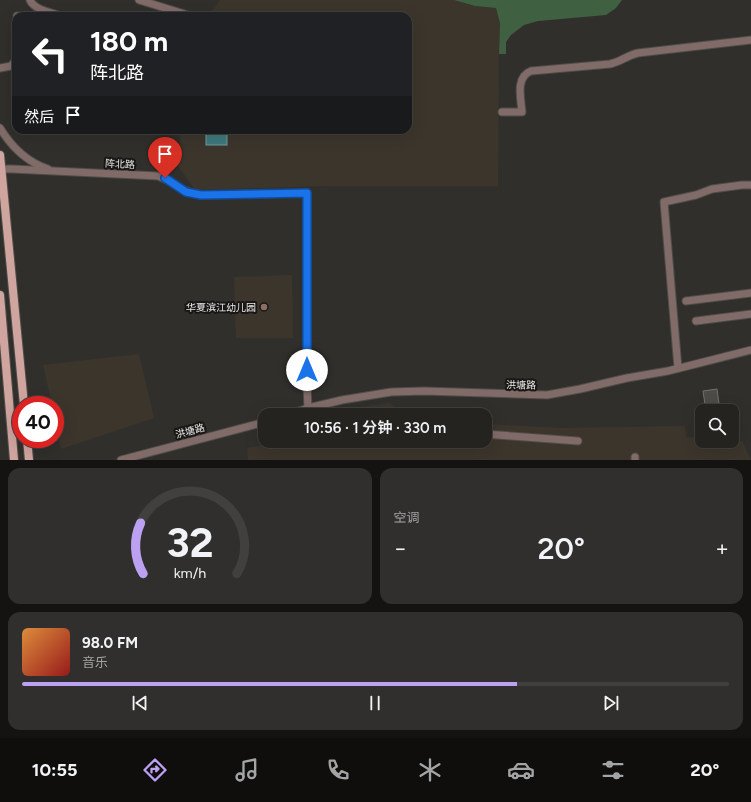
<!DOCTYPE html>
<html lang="zh">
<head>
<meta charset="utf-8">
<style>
  body { margin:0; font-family:Figtree,"Noto Sans SC",sans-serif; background:#312f2d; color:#f1f3f6; height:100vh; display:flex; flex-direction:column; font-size:15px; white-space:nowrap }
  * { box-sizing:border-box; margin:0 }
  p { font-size:13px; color:#a3a4a5 }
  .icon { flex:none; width:22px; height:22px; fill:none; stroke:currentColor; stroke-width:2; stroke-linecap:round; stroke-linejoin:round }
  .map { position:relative; height:460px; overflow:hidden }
  .details { display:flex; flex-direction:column; gap:8px; padding:8px; background:#141312; flex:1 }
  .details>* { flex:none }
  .banner { position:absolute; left:12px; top:12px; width:400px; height:122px; border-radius:12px; box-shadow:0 4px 16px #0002,0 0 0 1px #42403e; background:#202124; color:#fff; overflow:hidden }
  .tools { position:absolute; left:695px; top:404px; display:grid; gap:8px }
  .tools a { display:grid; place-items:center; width:44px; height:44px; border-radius:8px; background:#252320; box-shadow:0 4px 16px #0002,0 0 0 1px #42403e; font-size:20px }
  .speed { position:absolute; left:12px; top:396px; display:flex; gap:8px; font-size:20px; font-weight:700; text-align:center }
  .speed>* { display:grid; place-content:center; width:52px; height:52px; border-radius:50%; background:#252320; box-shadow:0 4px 16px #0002,0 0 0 1px #42403e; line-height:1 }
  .speed .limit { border:6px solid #d22; background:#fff; color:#111 }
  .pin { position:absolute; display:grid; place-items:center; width:34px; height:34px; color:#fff; margin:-41px -17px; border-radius:50% 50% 50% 0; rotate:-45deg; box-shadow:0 0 4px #0007 }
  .pin .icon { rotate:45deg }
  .me { position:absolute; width:44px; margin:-22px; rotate:0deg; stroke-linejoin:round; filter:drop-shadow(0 0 3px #0008) }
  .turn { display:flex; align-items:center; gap:14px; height:84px; padding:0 12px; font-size:18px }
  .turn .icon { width:52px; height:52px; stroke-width:2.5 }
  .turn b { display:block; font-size:28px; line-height:34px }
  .then { display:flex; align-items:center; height:38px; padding:0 12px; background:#0003; gap:8px; font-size:15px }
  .big { font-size:30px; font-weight:600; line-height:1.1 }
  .details .card { flex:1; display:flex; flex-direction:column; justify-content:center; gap:6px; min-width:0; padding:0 14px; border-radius:12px; background:#312f2d }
  .details .dial { align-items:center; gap:0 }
  .dial svg { height:104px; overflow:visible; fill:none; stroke:#42403e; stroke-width:7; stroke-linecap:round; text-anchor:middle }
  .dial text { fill:#f1f3f6; stroke:none }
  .song { display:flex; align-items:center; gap:12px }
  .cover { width:48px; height:48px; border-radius:6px; background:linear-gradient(135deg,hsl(30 70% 55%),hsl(0 70% 35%)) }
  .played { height:4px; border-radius:2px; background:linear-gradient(90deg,#bca0f2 70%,#42403e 70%) }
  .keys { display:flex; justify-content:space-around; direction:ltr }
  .heat { display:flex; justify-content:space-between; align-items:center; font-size:22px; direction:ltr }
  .details .tiles { flex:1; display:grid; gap:8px; grid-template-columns:1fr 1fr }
  .card:last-child { grid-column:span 2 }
  .trip { position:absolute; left:258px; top:408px; width:234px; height:40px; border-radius:12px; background:#252320; box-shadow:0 4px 16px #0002,0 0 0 1px #42403e; font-weight:600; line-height:40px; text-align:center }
  .tabs { display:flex; height:64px; justify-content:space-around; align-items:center; background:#0f0e0d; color:#a3a4a5 }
  .tabs .icon { width:28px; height:28px }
  .tabs .on { color:#bca0f2 }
  .tabs b { font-size:18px; color:#f1f3f6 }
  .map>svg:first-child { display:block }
  .built { fill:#3c352c }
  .forest { fill:#406042 }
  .water { fill:#3e787b; stroke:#729a9b }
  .building { fill:#4d4b47; stroke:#74706c }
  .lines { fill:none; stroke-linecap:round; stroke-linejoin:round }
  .minor-casing { stroke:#4f4d49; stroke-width:9 }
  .major-casing { stroke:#4f4d49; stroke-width:10 }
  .minor { stroke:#806b68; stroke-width:7 }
  .major { stroke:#d0a5a0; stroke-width:8 }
  .route-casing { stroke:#114b97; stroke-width:10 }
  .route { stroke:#1a73e8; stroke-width:7 }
  .education-dot { fill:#8d6e63; stroke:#181716; stroke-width:1.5 }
  .labels { text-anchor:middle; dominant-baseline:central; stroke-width:4; stroke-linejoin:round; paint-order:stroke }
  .street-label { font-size:10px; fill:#ebe9e7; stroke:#181716 }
  .poi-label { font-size:10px; fill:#ebe9e7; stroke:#181716; text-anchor:end }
</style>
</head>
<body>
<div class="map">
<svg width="751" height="460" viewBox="0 0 751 460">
  <rect width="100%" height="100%" fill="#312f2b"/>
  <!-- built -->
  <g class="built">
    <polygon points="220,0 454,0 475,6 496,8 500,23 499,42 498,186 329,186 195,190 178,166 181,130 408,130 408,16 209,16"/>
    <polygon points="292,275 293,338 236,338 234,277"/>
    <polygon points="139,354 154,418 61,449 55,421 55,405 52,405 43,365"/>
    <polygon points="390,403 404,415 329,415 351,408"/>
    <polygon points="485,424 561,428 685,426 686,437 702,438 702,441 742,441 751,460 248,460 247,448 284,441 485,441"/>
  </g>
  <!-- forest -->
  <polygon class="forest" points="454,0 622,0 616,8 606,15 538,21 524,25 511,35 506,42 506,54 499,54 500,23 496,8 475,6"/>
  <!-- water -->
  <rect class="water" x="206" y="130" width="21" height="15"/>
  <!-- building -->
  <polygon class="building" points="717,389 720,411 706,411 703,391"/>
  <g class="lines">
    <defs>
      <g id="minor">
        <path d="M 30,0 C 34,10 52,13 62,16"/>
        <polyline points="139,0 191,16"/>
        <polyline points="17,16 19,16"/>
        <polyline points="0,68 11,66 16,60"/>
        <path d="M 502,112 L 522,112 C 521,99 515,77 531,71 L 610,64 C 620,62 628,55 638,53 L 751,40"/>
        <path d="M 0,128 C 11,146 27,162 48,169"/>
        <path d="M 0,169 L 12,169 L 158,176 C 175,182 182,193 201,195 L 307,193 L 307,386 L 308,408"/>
        <polyline points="686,301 751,293"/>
        <polyline points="696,321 751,314"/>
        <polyline points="678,368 664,202 696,195 712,189 742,185 751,185"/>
        <polyline points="288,415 308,408 342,400 391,392 424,391 547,395 580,389 627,378 668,371 751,350"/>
        <polyline points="485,434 578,441"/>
        <polyline points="121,460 265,422"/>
        <polyline points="635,460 635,457"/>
      </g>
      <g id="major">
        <polyline points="0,155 24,405"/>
        <polyline points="0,295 14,460"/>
        <polyline points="27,439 29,460"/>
      </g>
    </defs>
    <!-- minor casing -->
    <use href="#minor" class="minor-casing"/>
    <!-- major casing -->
    <use href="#major" class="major-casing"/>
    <!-- minor -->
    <use href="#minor" class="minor"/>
    <!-- major -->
    <use href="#major" class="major"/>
  </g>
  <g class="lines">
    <defs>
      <polyline id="route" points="165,178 186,192 201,195 307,193 307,370"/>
    </defs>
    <!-- route casing -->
    <use href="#route" class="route-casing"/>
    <!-- route -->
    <use href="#route" class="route"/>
  </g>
  <!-- markers -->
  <circle class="education-dot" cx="264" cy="307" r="4"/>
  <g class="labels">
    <!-- street labels -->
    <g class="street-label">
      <text transform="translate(120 164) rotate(3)">阵北路</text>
      <text transform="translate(521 385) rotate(1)">洪塘路</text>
      <text transform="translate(190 431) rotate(-15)">洪塘路</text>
    </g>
    <!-- poi labels -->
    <g class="poi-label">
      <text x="256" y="307">华夏滨江幼儿园</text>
    </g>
  </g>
</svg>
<div class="tools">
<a><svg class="icon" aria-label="search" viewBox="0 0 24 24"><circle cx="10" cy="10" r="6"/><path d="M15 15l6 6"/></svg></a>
</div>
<div class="speed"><div class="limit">40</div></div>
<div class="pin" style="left:165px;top:178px;background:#d93025"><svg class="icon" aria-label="arrive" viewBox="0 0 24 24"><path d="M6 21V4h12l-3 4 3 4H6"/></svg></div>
<svg class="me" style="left:307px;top:370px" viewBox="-20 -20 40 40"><circle r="19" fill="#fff"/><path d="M0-13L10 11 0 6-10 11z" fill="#1a73e8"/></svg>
<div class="trip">10:56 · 1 分钟 · 330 m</div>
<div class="banner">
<div class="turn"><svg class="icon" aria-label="left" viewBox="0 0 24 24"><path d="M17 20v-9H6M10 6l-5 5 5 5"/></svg><div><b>180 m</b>阵北路</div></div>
<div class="then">然后<svg class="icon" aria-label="arrive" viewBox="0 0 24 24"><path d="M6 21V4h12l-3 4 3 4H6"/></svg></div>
</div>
</div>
<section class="details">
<div class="tiles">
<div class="card dial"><svg viewBox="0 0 100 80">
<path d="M14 69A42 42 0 1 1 86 69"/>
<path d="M14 69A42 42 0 0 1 12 30" stroke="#bca0f2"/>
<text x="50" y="56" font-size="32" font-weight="700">32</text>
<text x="50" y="72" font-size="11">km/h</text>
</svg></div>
<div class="card"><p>空调</p>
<div class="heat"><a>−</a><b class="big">20°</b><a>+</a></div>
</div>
<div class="card">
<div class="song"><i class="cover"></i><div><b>98.0 FM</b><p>音乐</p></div></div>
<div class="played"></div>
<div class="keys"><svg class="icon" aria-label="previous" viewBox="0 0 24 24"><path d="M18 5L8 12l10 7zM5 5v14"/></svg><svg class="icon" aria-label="pause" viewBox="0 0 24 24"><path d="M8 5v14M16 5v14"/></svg><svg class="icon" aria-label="next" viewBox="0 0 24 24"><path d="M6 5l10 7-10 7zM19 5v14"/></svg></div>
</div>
</div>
</section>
<nav class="tabs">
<b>10:55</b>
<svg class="icon on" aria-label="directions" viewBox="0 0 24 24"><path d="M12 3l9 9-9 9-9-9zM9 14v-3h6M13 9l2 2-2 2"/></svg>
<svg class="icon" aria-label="music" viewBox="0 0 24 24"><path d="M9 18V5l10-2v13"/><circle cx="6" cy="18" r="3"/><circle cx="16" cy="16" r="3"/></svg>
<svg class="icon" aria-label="phone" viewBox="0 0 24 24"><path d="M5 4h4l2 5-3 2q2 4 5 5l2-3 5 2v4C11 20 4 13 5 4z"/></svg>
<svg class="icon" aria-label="climate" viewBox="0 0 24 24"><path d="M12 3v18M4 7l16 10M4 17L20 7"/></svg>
<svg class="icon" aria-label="car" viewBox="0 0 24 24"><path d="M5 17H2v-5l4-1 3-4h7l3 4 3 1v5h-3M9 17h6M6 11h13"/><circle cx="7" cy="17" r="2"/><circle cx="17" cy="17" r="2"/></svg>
<svg class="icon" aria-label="filters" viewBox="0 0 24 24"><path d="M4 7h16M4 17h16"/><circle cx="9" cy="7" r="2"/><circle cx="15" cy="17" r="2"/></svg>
<b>20°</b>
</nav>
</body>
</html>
